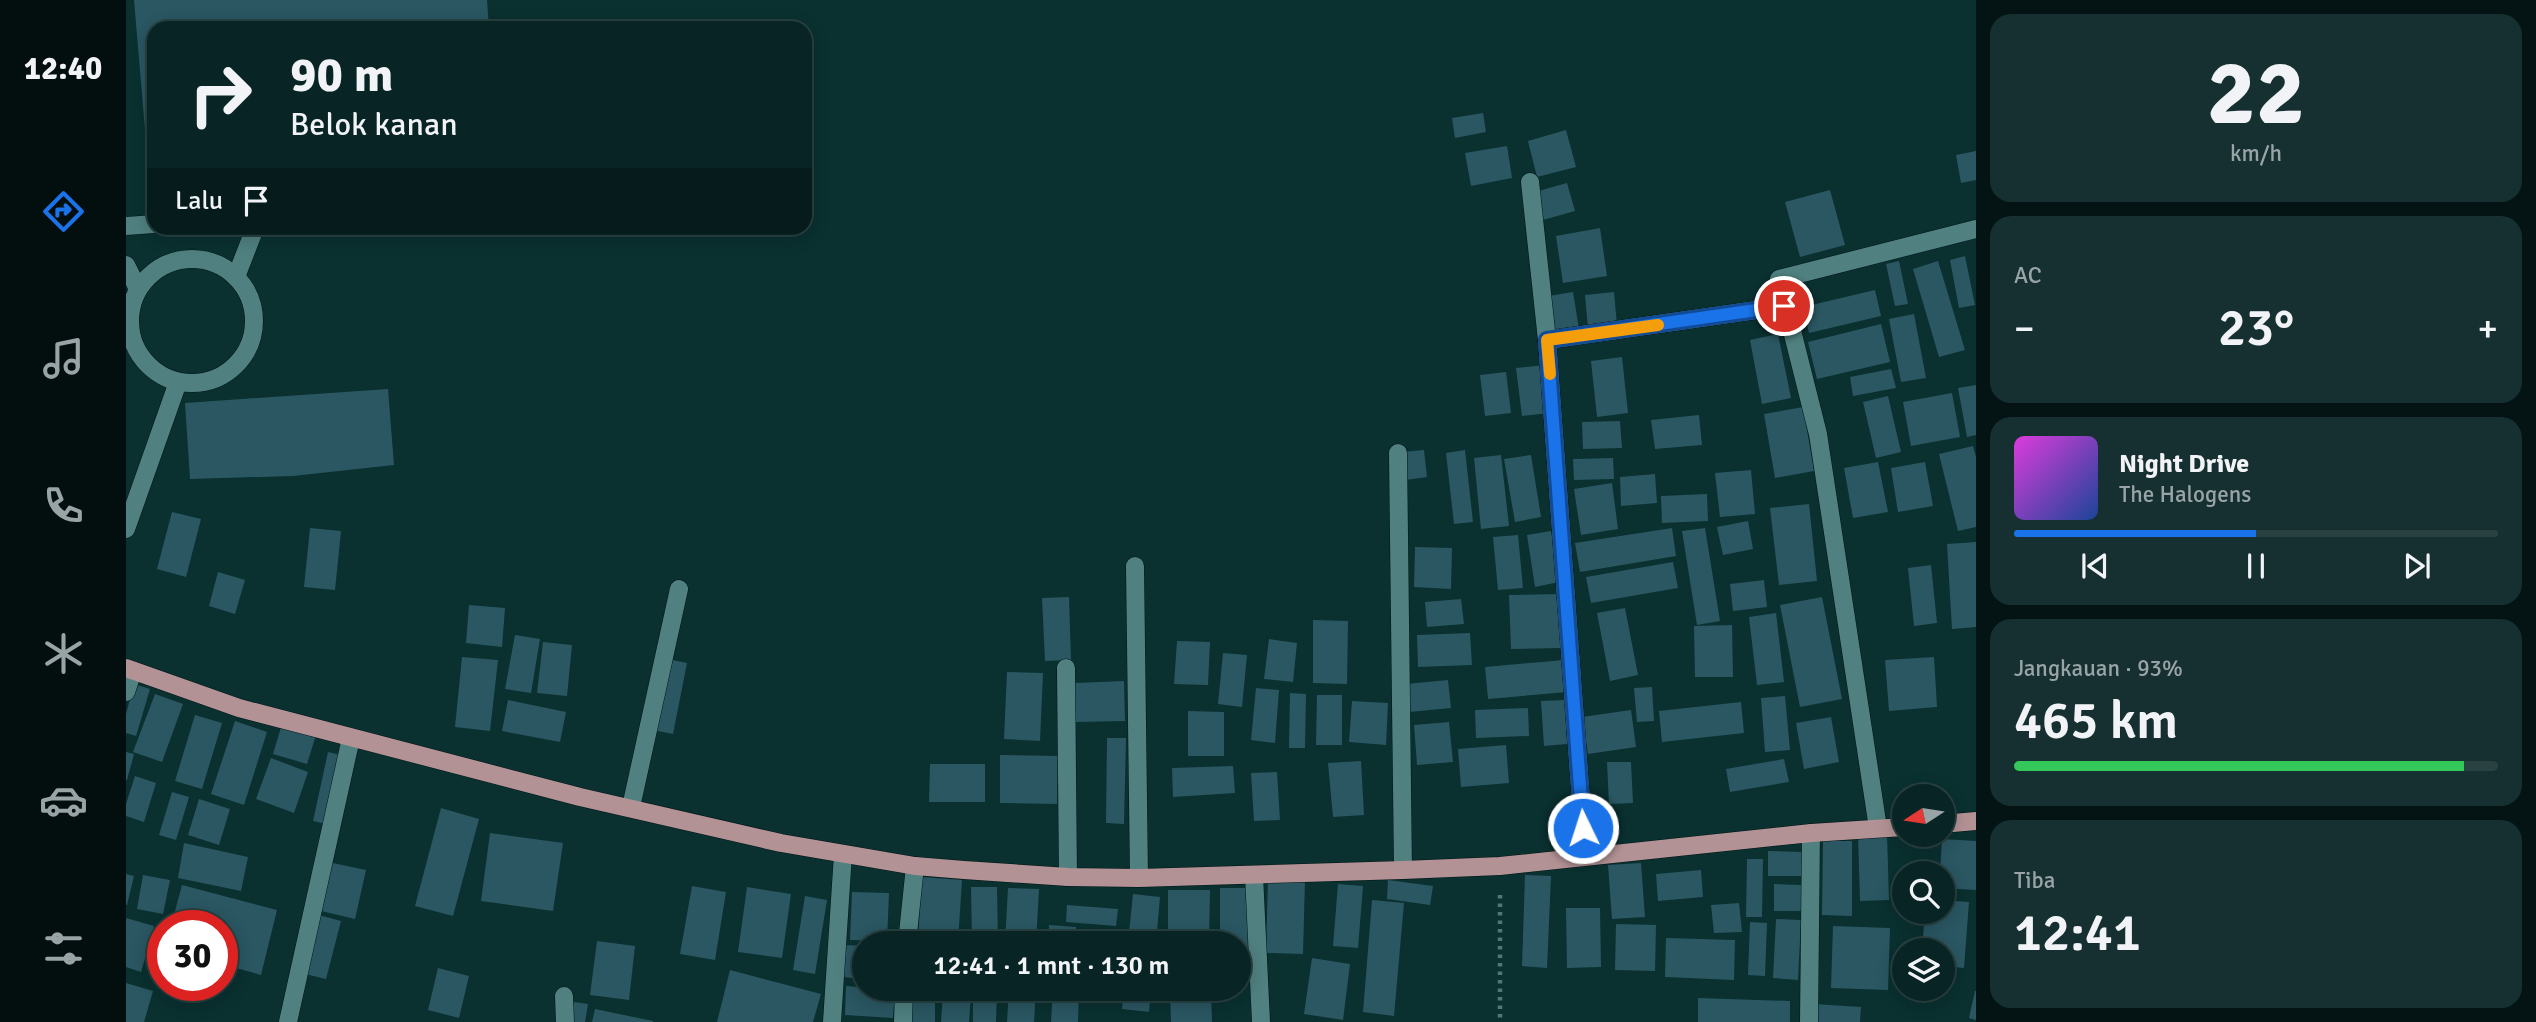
<!DOCTYPE html>
<html lang="id">
<head>
<meta charset="utf-8">
<style>
  body { margin:0; font-family:Signika,sans-serif; background:#163031; color:#f1f3f6; height:100vh; display:flex; flex-direction:column; font-size:26px; white-space:nowrap }
  * { box-sizing:border-box; margin:0 }
  p { font-size:23px; color:#98a4a6 }
  .icon { flex:none; width:38px; height:38px; fill:none; stroke:currentColor; stroke-width:2; stroke-linecap:round; stroke-linejoin:round }
  .map { position:relative; flex:1; overflow:hidden }
  .sheet { display:flex; flex-direction:column; gap:14px; padding:14px; background:#041414; width:560px }
  .sheet>* { flex:none }
  .banner { position:absolute; left:21px; top:21px; width:665px; height:214px; border-radius:21px; box-shadow:0 4px 18px #0003,0 0 0 2px #294141; background:#082424; color:#f1f3f6; overflow:hidden }
  .needle { width:46px; rotate:258deg }
  .controls { position:absolute; left:1766px; top:784px; display:grid; gap:14px }
  .controls a { display:grid; place-items:center; width:63px; height:63px; border-radius:50%; background:#082424; box-shadow:0 4px 18px #0003,0 0 0 2px #294141; font-size:35px }
  .speed { position:absolute; left:21px; top:910px; display:flex; gap:14px; font-size:35px; font-weight:700; text-align:center }
  .speed>* { display:grid; place-content:center; width:91px; height:91px; border-radius:50%; background:#082424; box-shadow:0 4px 18px #0003,0 0 0 2px #294141; line-height:1 }
  .speed .limit { border:10px solid #d22; background:#fff; color:#111 }
  .pin { position:absolute; display:grid; place-items:center; width:60px; height:60px; color:#fff; margin:-30px; border:4px solid #fff; border-radius:50%; box-shadow:0 2px 7px #0007 }
  .me { position:absolute; width:77px; margin:-38px; rotate:356deg; stroke-linejoin:round; filter:drop-shadow(0 0 5px #0008) }
  .turn { display:flex; align-items:center; gap:24px; height:147px; padding:0 28px; font-size:32px }
  .turn .icon { width:91px; height:91px; stroke-width:2.5 }
  .turn b { display:block; font-size:49px; line-height:60px }
  .then { display:flex; align-items:center; height:66px; padding:0 28px; background:#0003; gap:14px; font-size:26px }
  .big { font-size:52px; font-weight:600; line-height:1.1 }
  .sheet .tile { flex:1; display:flex; flex-direction:column; justify-content:center; gap:10px; min-width:0; padding:0 24px; border-radius:21px; background:#163031 }
  .sheet .dial { align-items:center; gap:0 }
  .dial b { font-size:91px; line-height:1 }
  .song { display:flex; align-items:center; gap:21px }
  .cover { width:84px; height:84px; border-radius:10px; background:linear-gradient(135deg,hsl(300 70% 55%),hsl(220 70% 35%)) }
  .played { height:7px; border-radius:4px; background:linear-gradient(90deg,#1a73e8 50%,#294141 50%) }
  .keys { display:flex; justify-content:space-around; direction:ltr }
  .heat { display:flex; justify-content:space-between; align-items:center; font-size:38px; direction:ltr }
  .charge { height:10px; border-radius:5px; background:linear-gradient(90deg,#34c759 93%,#294141 0) }
  .trip { position:absolute; left:726px; top:931px; width:399px; height:70px; border-radius:35px; background:#082424; box-shadow:0 4px 18px #0003,0 0 0 2px #294141; font-weight:600; line-height:70px; text-align:center }
  main { display:flex; flex:1; min-height:0 }
  .menu { display:flex; flex-direction:column; width:126px; justify-content:space-around; align-items:center; background:#030e0e; color:#98a4a6 }
  .menu .icon { width:49px; height:49px }
  .menu .current { color:#1a73e8 }
  .menu b { font-size:32px; color:#f1f3f6 }
  .map>svg:first-child { display:block }
  .building { fill:#2a5762 }
  .lines { fill:none; stroke-linecap:round; stroke-linejoin:round }
  .minor-casing { stroke:#001617; stroke-width:19 }
  .major-casing { stroke:#001617; stroke-width:19 }
  .path { stroke:#557575; stroke-width:4.5; stroke-dasharray:3.5 5; stroke-linecap:butt }
  .minor { stroke:#508080; stroke-width:18 }
  .major { stroke:#b39295; stroke-width:18 }
  .route-casing { stroke:#114b97; stroke-width:18 }
  .route { stroke:#1a73e8; stroke-width:12 }
  .slow { stroke:#f59e0b; stroke-width:12 }
</style>
</head>
<body>
<main>
<nav class="menu">
<b>12:40</b>
<svg class="icon current" aria-label="directions" viewBox="0 0 24 24"><path d="M12 3l9 9-9 9-9-9zM9 14v-3h6M13 9l2 2-2 2"/></svg>
<svg class="icon" aria-label="music" viewBox="0 0 24 24"><path d="M9 18V5l10-2v13"/><circle cx="6" cy="18" r="3"/><circle cx="16" cy="16" r="3"/></svg>
<svg class="icon" aria-label="phone" viewBox="0 0 24 24"><path d="M5 4h4l2 5-3 2q2 4 5 5l2-3 5 2v4C11 20 4 13 5 4z"/></svg>
<svg class="icon" aria-label="climate" viewBox="0 0 24 24"><path d="M12 3v18M4 7l16 10M4 17L20 7"/></svg>
<svg class="icon" aria-label="car" viewBox="0 0 24 24"><path d="M5 17H2v-5l4-1 3-4h7l3 4 3 1v5h-3M9 17h6M6 11h13"/><circle cx="7" cy="17" r="2"/><circle cx="17" cy="17" r="2"/></svg>
<svg class="icon" aria-label="filters" viewBox="0 0 24 24"><path d="M4 7h16M4 17h16"/><circle cx="9" cy="7" r="2"/><circle cx="15" cy="17" r="2"/></svg>
</nav>
<div class="map">
<svg width="1850" height="1022" viewBox="0 0 1850 1022">
  <rect width="100%" height="100%" fill="#0a3030"/>
  <!-- building -->
  <g class="building">
    <polygon points="8,0 361,0 363,28 28,28 28,152 21,153"/>
    <polygon points="1357,113 1360,132 1329,138 1326,118"/>
    <polygon points="1440,130 1450,167 1411,177 1402,141"/>
    <polygon points="1381,146 1386,178 1345,186 1339,153"/>
    <polygon points="1850,151 1850,180 1835,183 1830,155"/>
    <polygon points="1441,183 1449,211 1417,220 1409,192"/>
    <polygon points="1704,190 1719,245 1674,257 1659,202"/>
    <polygon points="1474,228 1481,276 1437,283 1430,236"/>
    <polygon points="1839,256 1849,305 1833,308 1824,260"/>
    <polygon points="1773,261 1782,304 1769,306 1760,264"/>
    <polygon points="1812,261 1839,350 1813,357 1787,269"/>
    <polygon points="1749,290 1755,316 1683,333 1677,307"/>
    <polygon points="1447,292 1453,329 1429,333 1423,296"/>
    <polygon points="1488,292 1491,326 1462,329 1459,295"/>
    <polygon points="1788,314 1800,378 1775,382 1763,319"/>
    <polygon points="1755,324 1764,362 1691,379 1682,342"/>
    <polygon points="1652,334 1665,398 1636,404 1624,340"/>
    <polygon points="1496,357 1502,413 1471,417 1465,361"/>
    <polygon points="1418,365 1424,413 1396,416 1390,368"/>
    <polygon points="1765,369 1770,388 1727,396 1724,377"/>
    <polygon points="1380,372 1385,413 1359,416 1354,375"/>
    <polygon points="1850,385 1850,435 1841,437 1832,388"/>
    <polygon points="262,389 268,465 167,476 64,479 59,403"/>
    <polygon points="1826,393 1834,437 1785,446 1777,402"/>
    <polygon points="1762,396 1775,452 1750,458 1737,402"/>
    <polygon points="1677,407 1688,471 1649,478 1638,414"/>
    <polygon points="1573,415 1576,445 1529,449 1525,420"/>
    <polygon points="1494,421 1496,448 1457,449 1456,422"/>
    <polygon points="1847,446 1850,457 1850,527 1832,531 1813,454"/>
    <polygon points="1298,450 1301,477 1279,480 1276,452"/>
    <polygon points="1339,450 1347,522 1328,524 1320,453"/>
    <polygon points="1375,455 1383,526 1355,529 1348,458"/>
    <polygon points="1405,455 1415,517 1389,522 1378,459"/>
    <polygon points="1487,458 1488,479 1448,480 1447,459"/>
    <polygon points="1752,462 1762,512 1727,518 1718,468"/>
    <polygon points="1799,462 1807,506 1772,512 1765,468"/>
    <polygon points="1625,470 1629,514 1594,517 1589,473"/>
    <polygon points="1529,474 1531,503 1495,506 1494,477"/>
    <polygon points="1486,483 1492,529 1455,535 1448,489"/>
    <polygon points="1581,494 1582,521 1536,523 1535,496"/>
    <polygon points="1683,504 1691,581 1653,585 1644,508"/>
    <polygon points="46,512 75,519 60,577 31,569"/>
    <polygon points="1622,521 1627,549 1597,555 1591,527"/>
    <polygon points="184,528 215,531 209,590 178,587"/>
    <polygon points="1546,528 1550,556 1454,572 1449,543"/>
    <polygon points="1579,528 1594,621 1571,625 1556,531"/>
    <polygon points="1425,531 1433,582 1409,587 1401,535"/>
    <polygon points="1392,535 1397,588 1372,590 1367,537"/>
    <polygon points="1850,542 1850,627 1826,629 1821,544"/>
    <polygon points="1289,547 1326,548 1325,589 1288,587"/>
    <polygon points="1547,562 1552,588 1465,603 1460,577"/>
    <polygon points="1805,565 1811,623 1788,626 1782,568"/>
    <polygon points="92,572 119,580 109,614 83,606"/>
    <polygon points="1638,580 1641,607 1607,611 1604,584"/>
    <polygon points="1433,594 1435,648 1385,649 1383,595"/>
    <polygon points="943,597 945,660 919,661 916,598"/>
    <polygon points="1696,597 1716,699 1674,707 1654,605"/>
    <polygon points="1335,599 1338,624 1301,627 1299,602"/>
    <polygon points="343,605 379,608 376,647 340,643"/>
    <polygon points="1499,608 1512,675 1484,681 1471,613"/>
    <polygon points="1650,613 1658,682 1631,685 1623,617"/>
    <polygon points="1187,620 1222,621 1221,684 1187,683"/>
    <polygon points="1606,625 1607,677 1569,677 1568,626"/>
    <polygon points="1344,633 1346,665 1292,667 1291,635"/>
    <polygon points="389,635 414,639 405,693 379,689"/>
    <polygon points="1143,639 1171,643 1167,682 1138,679"/>
    <polygon points="1051,641 1084,642 1082,685 1048,684"/>
    <polygon points="417,642 446,645 441,696 411,693"/>
    <polygon points="1097,653 1121,655 1116,707 1092,704"/>
    <polygon points="336,657 372,660 364,731 329,727"/>
    <polygon points="1808,657 1811,707 1763,711 1759,660"/>
    <polygon points="541,659 561,663 547,734 527,730"/>
    <polygon points="1438,660 1441,692 1362,699 1359,667"/>
    <polygon points="881,672 917,673 914,741 878,739"/>
    <polygon points="1322,680 1325,708 1283,712 1280,684"/>
    <polygon points="998,681 999,721 950,722 949,683"/>
    <polygon points="8,684 24,689 10,736 0,733 0,714"/>
    <polygon points="1526,687 1528,721 1511,722 1508,688"/>
    <polygon points="1130,688 1153,690 1149,743 1125,740"/>
    <polygon points="1164,693 1180,694 1179,748 1163,748"/>
    <polygon points="29,694 57,704 36,762 7,752"/>
    <polygon points="1191,695 1216,695 1216,745 1190,745"/>
    <polygon points="1659,696 1664,750 1639,752 1635,698"/>
    <polygon points="382,700 440,712 434,742 376,731"/>
    <polygon points="1439,700 1441,744 1418,746 1415,701"/>
    <polygon points="1226,701 1262,703 1260,745 1223,742"/>
    <polygon points="1615,702 1618,733 1536,742 1533,711"/>
    <polygon points="1402,708 1403,736 1350,738 1349,710"/>
    <polygon points="1505,710 1510,747 1462,754 1456,717"/>
    <polygon points="1062,711 1098,712 1098,756 1062,756"/>
    <polygon points="69,715 96,723 76,789 49,781"/>
    <polygon points="1705,717 1713,762 1678,769 1670,723"/>
    <polygon points="109,721 141,732 118,805 85,794"/>
    <polygon points="1323,722 1327,762 1291,765 1288,725"/>
    <polygon points="156,724 190,735 181,764 147,754"/>
    <polygon points="981,738 1000,738 998,824 980,823"/>
    <polygon points="1380,745 1383,783 1335,787 1332,749"/>
    <polygon points="0,752 8,754 1,780 0,780"/>
    <polygon points="202,752 219,756 204,825 187,821"/>
    <polygon points="874,755 932,756 931,804 874,803"/>
    <polygon points="145,758 182,772 168,813 130,799"/>
    <polygon points="1658,759 1663,782 1604,792 1600,769"/>
    <polygon points="1235,761 1238,815 1207,817 1202,763"/>
    <polygon points="1481,762 1505,762 1507,803 1483,804"/>
    <polygon points="804,764 859,764 859,802 803,802"/>
    <polygon points="1107,766 1109,793 1047,797 1046,768"/>
    <polygon points="1151,772 1154,820 1128,821 1125,773"/>
    <polygon points="9,776 30,783 18,822 0,816 0,804"/>
    <polygon points="46,792 63,797 50,840 33,835"/>
    <polygon points="73,799 104,809 93,845 62,835"/>
    <polygon points="315,808 353,819 327,916 289,906"/>
    <polygon points="364,833 437,843 427,911 355,901"/>
    <polygon points="1761,834 1763,900 1734,901 1732,835"/>
    <polygon points="1816,839 1850,841 1850,890 1816,888 1816,873 1814,873"/>
    <polygon points="1697,841 1726,841 1726,916 1696,915"/>
    <polygon points="58,843 122,857 115,891 52,878"/>
    <polygon points="1642,851 1676,852 1676,876 1642,876"/>
    <polygon points="1621,859 1637,859 1636,917 1620,917"/>
    <polygon points="202,862 240,870 229,919 191,910"/>
    <polygon points="1515,863 1519,917 1486,919 1482,865"/>
    <polygon points="1575,870 1577,897 1532,901 1530,874"/>
    <polygon points="0,874 8,876 1,905 0,905"/>
    <polygon points="17,875 44,880 37,914 11,909"/>
    <polygon points="1399,875 1425,876 1421,968 1396,966"/>
    <polygon points="796,877 836,880 832,942 792,939"/>
    <polygon points="1142,879 1179,880 1177,954 1140,953"/>
    <polygon points="1262,880 1307,886 1304,905 1261,899"/>
    <polygon points="1212,884 1237,886 1232,948 1207,946"/>
    <polygon points="1648,884 1676,885 1676,911 1648,911"/>
    <polygon points="56,885 151,910 135,975 96,964 96,926 45,926"/>
    <polygon points="566,886 600,892 589,960 554,954"/>
    <polygon points="621,887 665,894 656,958 612,952"/>
    <polygon points="845,887 871,887 872,943 846,943"/>
    <polygon points="882,888 913,889 910,943 879,943"/>
    <polygon points="1094,888 1126,888 1126,969 1113,969 1113,943 1094,943"/>
    <polygon points="1042,890 1084,890 1083,943 1042,943"/>
    <polygon points="726,892 763,893 761,941 724,940"/>
    <polygon points="1007,894 1034,897 1030,943 1002,943"/>
    <polygon points="679,896 701,900 689,974 667,970"/>
    <polygon points="1246,900 1278,903 1268,1016 1237,1012"/>
    <polygon points="1816,900 1843,902 1838,968 1816,966 1816,950 1796,950 1799,912 1816,912"/>
    <polygon points="1613,903 1616,932 1588,933 1585,905"/>
    <polygon points="941,905 992,909 990,926 940,922"/>
    <polygon points="1440,908 1474,908 1475,967 1441,968"/>
    <polygon points="189,914 215,921 200,979 175,973"/>
    <polygon points="0,918 28,926 15,972 0,967"/>
    <polygon points="1650,919 1675,920 1672,980 1647,978"/>
    <polygon points="1624,922 1641,923 1639,976 1622,975"/>
    <polygon points="1490,924 1530,925 1529,971 1489,970"/>
    <polygon points="923,925 950,927 948,943 922,943"/>
    <polygon points="1707,926 1764,928 1762,990 1705,988"/>
    <polygon points="1540,938 1609,940 1608,980 1539,977"/>
    <polygon points="471,941 509,946 503,1000 464,995"/>
    <polygon points="718,945 738,946 738,979 716,977"/>
    <polygon points="1186,958 1224,964 1217,1020 1178,1014"/>
    <polygon points="312,968 343,976 333,1018 302,1010"/>
    <polygon points="604,970 695,994 687,1022 591,1022"/>
    <polygon points="0,983 27,991 18,1022 0,1022"/>
    <polygon points="720,986 769,990 767,1018 719,1015"/>
    <polygon points="785,989 809,989 809,1022 784,1022"/>
    <polygon points="847,989 871,989 870,1022 847,1022"/>
    <polygon points="883,989 910,989 908,1022 881,1022"/>
    <polygon points="927,989 953,989 952,1022 925,1022"/>
    <polygon points="998,989 1025,989 1023,1012 996,1009"/>
    <polygon points="1085,991 1086,1022 1045,1022 1044,992"/>
    <polygon points="1849,991 1850,991 1850,1020 1843,1018"/>
    <polygon points="817,994 845,997 843,1022 815,1022"/>
    <polygon points="1572,998 1664,1001 1664,1022 1572,1022"/>
    <polygon points="448,1002 462,1004 459,1022 445,1022"/>
    <polygon points="1688,1004 1735,1007 1734,1022 1687,1022"/>
    <polygon points="469,1009 527,1021 527,1022 466,1022"/>
  </g>
  <g class="lines">
    <defs>
      <g id="minor">
        <polyline points="1404,182 1421,340 1459,855"/>
        <polyline points="0,226 28,224"/>
        <circle cx="66" cy="321" r="62"/>
        <polyline points="0,265 12,289"/>
        <polyline points="110,277 129,228"/>
        <polyline points="1421,340 1658,306"/>
        <polyline points="1272,453 1277,870"/>
        <polyline points="0,529 52,382"/>
        <polyline points="1009,566 1013,878"/>
        <polyline points="940,668 942,877"/>
        <polyline points="0,692 7,671"/>
        <polyline points="505,807 553,589"/>
        <polyline points="1752,828 1692,434 1653,279 1850,229"/>
        <polyline points="1128,875 1135,1022"/>
        <polyline points="781,943 789,866"/>
        <polyline points="438,996 439,1022"/>
        <polyline points="162,1022 225,738"/>
        <polyline points="706,1022 717,854"/>
        <polyline points="777,1022 778,989"/>
        <polyline points="1683,1022 1685,833"/>
      </g>
      <g id="major">
        <polyline points="0,668 113,708 454,797 655,843 789,866 838,870 942,877 1013,878 1277,870 1374,866 1685,833 1778,827"/>
        <polyline points="1816,824 1850,821"/>
      </g>
    </defs>
    <!-- minor casing -->
    <use href="#minor" class="minor-casing"/>
    <!-- major casing -->
    <use href="#major" class="major-casing"/>
    <!-- path -->
    <polyline class="path" points="1374,895 1374,1022"/>
    <!-- minor -->
    <use href="#minor" class="minor"/>
    <!-- major -->
    <use href="#major" class="major"/>
  </g>
  <g class="lines">
    <defs>
      <polyline id="route" points="1457,828 1421,340 1658,306"/>
    </defs>
    <!-- route casing -->
    <use href="#route" class="route-casing"/>
    <!-- route -->
    <use href="#route" class="route"/>
    <!-- slow -->
    <polyline class="slow" points="1424,374 1421,340 1532,325"/>
  </g>
</svg>
<div class="controls">
<a><svg class="needle" viewBox="-14 -14 28 28"><path d="M0-13l5 13h-10z" fill="#e53935"/><path d="M0 13l5-13h-10z" fill="#98a4a6"/></svg></a>
<a><svg class="icon" aria-label="search" viewBox="0 0 24 24"><circle cx="10" cy="10" r="6"/><path d="M15 15l6 6"/></svg></a>
<a><svg class="icon" aria-label="layers" viewBox="0 0 24 24"><path d="M12 4l9 5-9 5-9-5zM3 14l9 5 9-5"/></svg></a>
</div>
<div class="speed"><div class="limit">30</div></div>
<div class="pin" style="left:1658px;top:306px;background:#d93025"><svg class="icon" aria-label="arrive" viewBox="0 0 24 24"><path d="M6 21V4h12l-3 4 3 4H6"/></svg></div>
<svg class="me" style="left:1457px;top:828px" viewBox="-20 -20 40 40"><circle r="17" fill="#1a73e8" stroke="#fff" stroke-width="3"/><path d="M0-11L8 9 0 5-8 9z" fill="#fff"/></svg>
<div class="trip">12:41 · 1 mnt · 130 m</div>
<div class="banner">
<div class="turn"><svg class="icon" aria-label="right" viewBox="0 0 24 24"><path d="M7 20v-9h11M14 6l5 5-5 5"/></svg><div><b>90 m</b>Belok kanan</div></div>
<div class="then">Lalu<svg class="icon" aria-label="arrive" viewBox="0 0 24 24"><path d="M6 21V4h12l-3 4 3 4H6"/></svg></div>
</div>
</div>
<section class="sheet">
<div class="tile dial"><b>22</b><p>km/h</p></div>
<div class="tile"><p>AC</p>
<div class="heat"><a>−</a><b class="big">23°</b><a>+</a></div>
</div>
<div class="tile">
<div class="song"><i class="cover"></i><div><b>Night Drive</b><p>The Halogens</p></div></div>
<div class="played"></div>
<div class="keys"><svg class="icon" aria-label="previous" viewBox="0 0 24 24"><path d="M18 5L8 12l10 7zM5 5v14"/></svg><svg class="icon" aria-label="pause" viewBox="0 0 24 24"><path d="M8 5v14M16 5v14"/></svg><svg class="icon" aria-label="next" viewBox="0 0 24 24"><path d="M6 5l10 7-10 7zM19 5v14"/></svg></div>
</div>
<div class="tile"><p>Jangkauan · 93%</p><b class="big">465 km</b><div class="charge"></div></div>
<div class="tile"><p>Tiba</p><b class="big">12:41</b></div>
</section>
</main>
</body>
</html>
